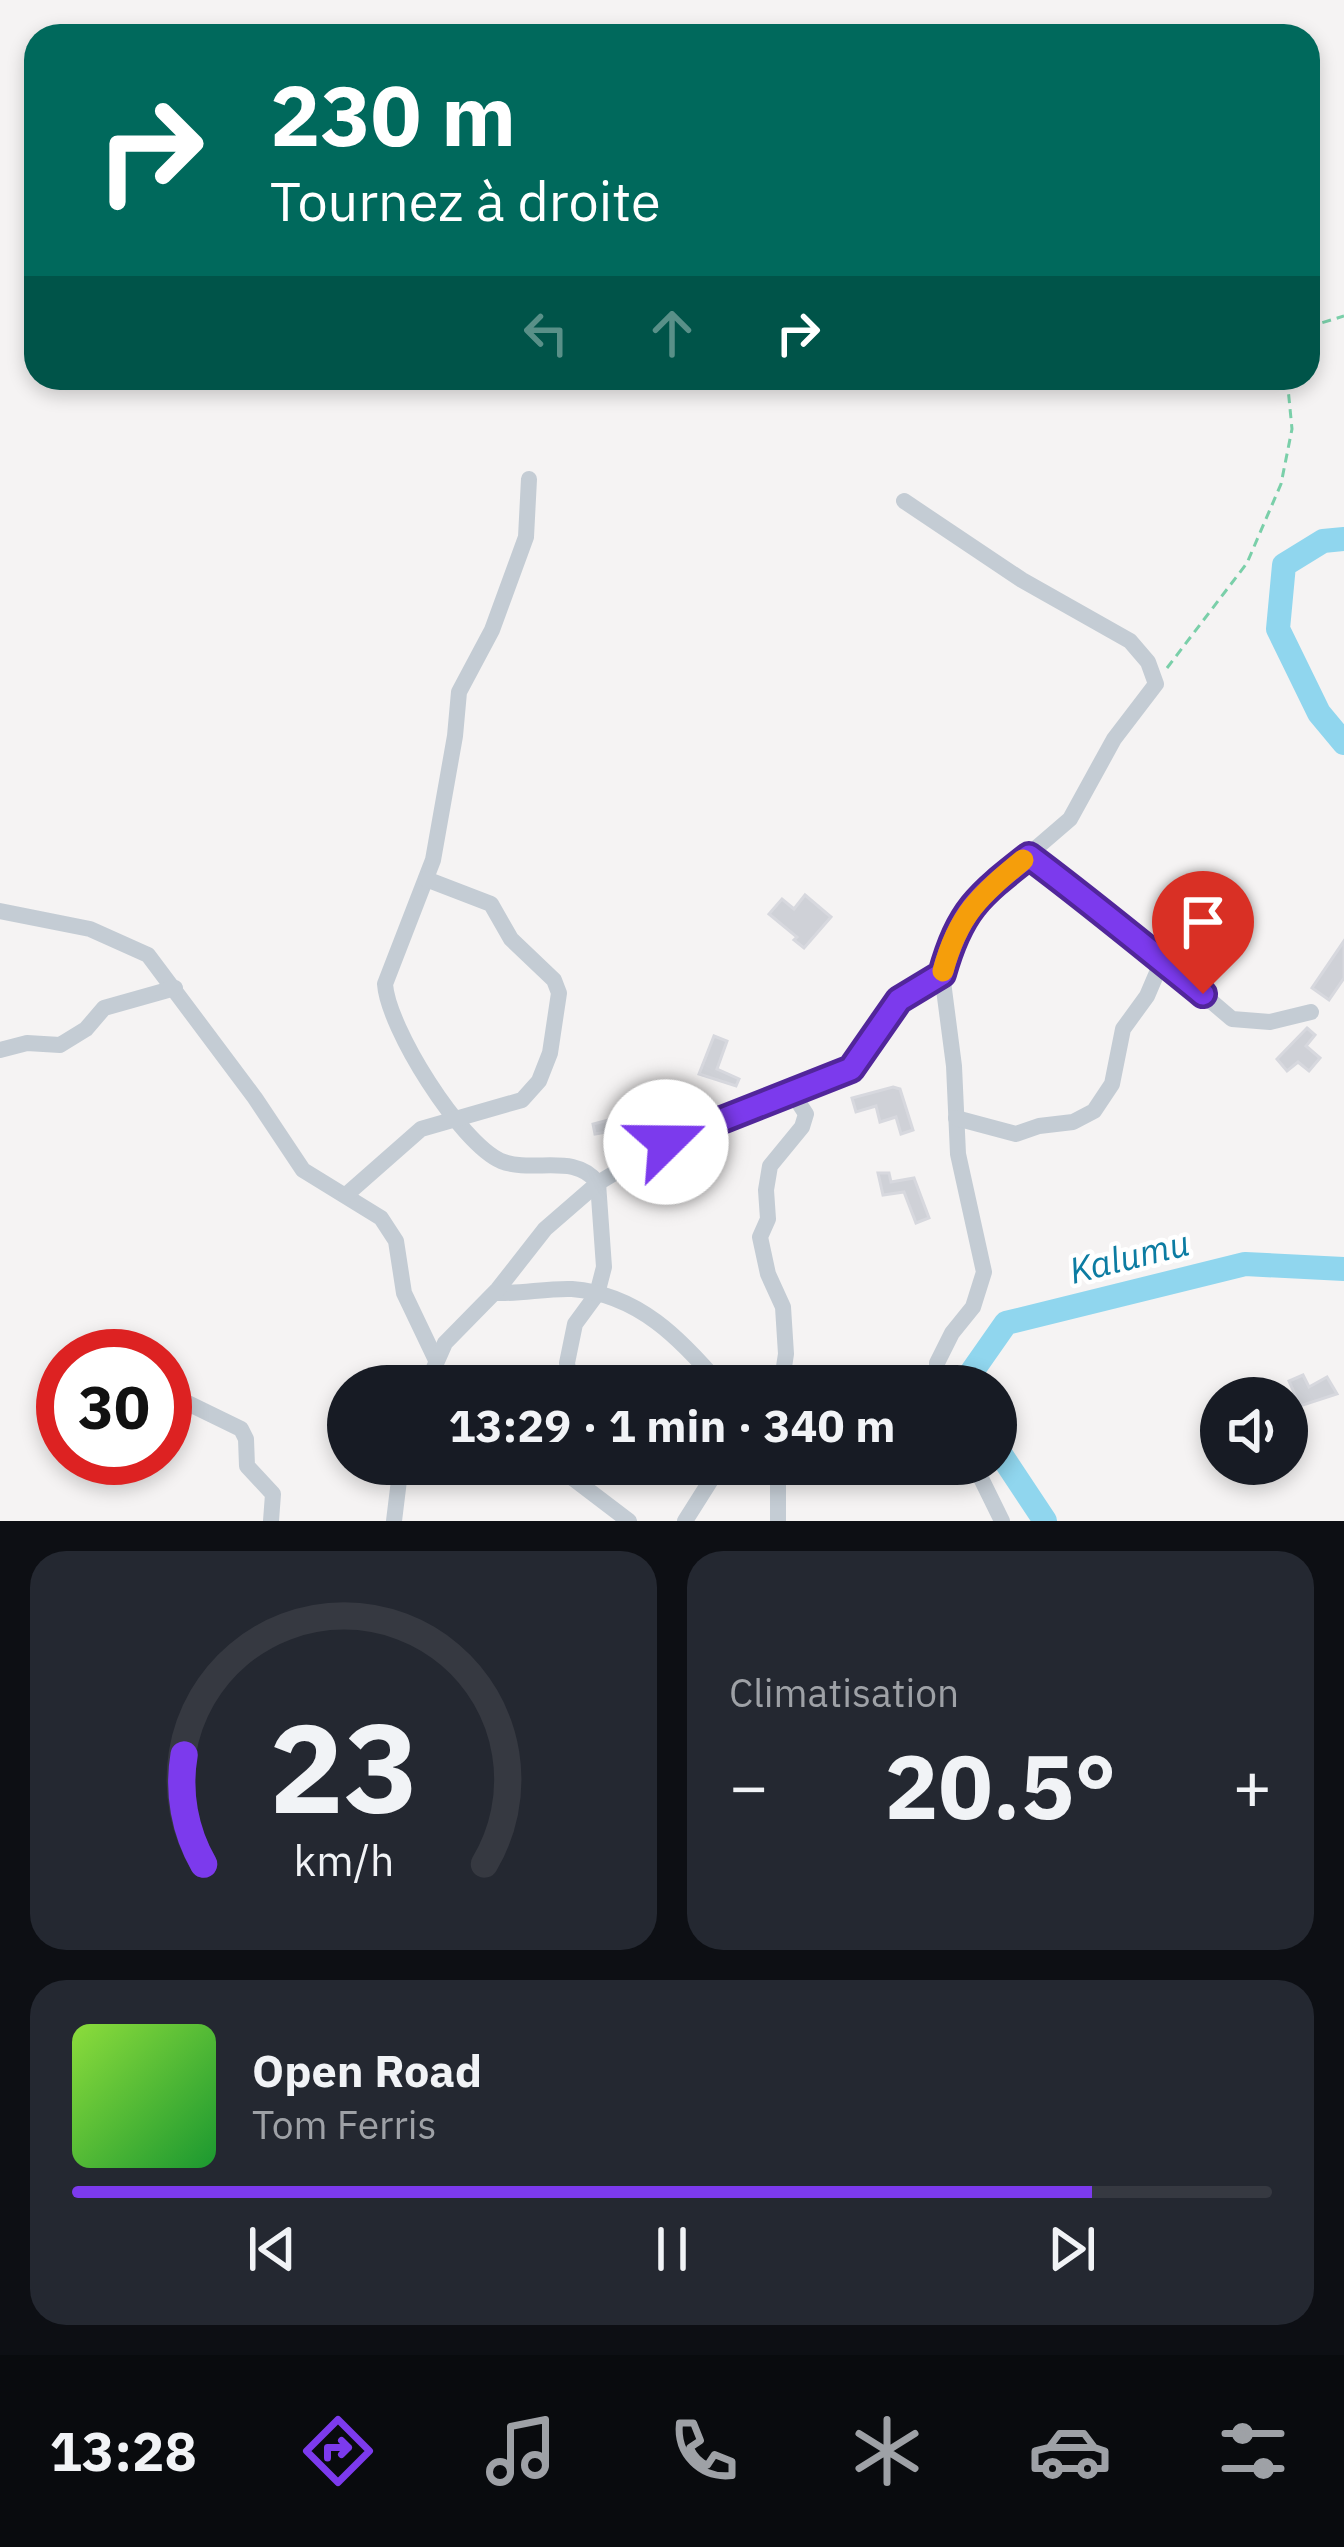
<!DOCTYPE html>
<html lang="fr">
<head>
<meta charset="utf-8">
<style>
  body { margin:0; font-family:"IBM Plex Sans",sans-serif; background:#242831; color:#f1f3f6; height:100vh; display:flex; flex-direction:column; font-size:45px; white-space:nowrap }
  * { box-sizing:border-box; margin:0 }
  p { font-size:39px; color:#9ea1a6 }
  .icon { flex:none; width:66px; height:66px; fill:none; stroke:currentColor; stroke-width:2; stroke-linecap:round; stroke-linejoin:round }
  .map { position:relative; height:1521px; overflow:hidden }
  .details { display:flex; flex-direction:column; gap:30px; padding:30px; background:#0d0f14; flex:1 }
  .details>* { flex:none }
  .hud { position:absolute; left:24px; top:24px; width:1296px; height:366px; border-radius:36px; box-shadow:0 6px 18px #0003; background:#00695c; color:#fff; overflow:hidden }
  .fabs { position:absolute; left:1200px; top:1377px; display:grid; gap:24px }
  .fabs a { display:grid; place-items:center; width:108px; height:108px; border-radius:50%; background:#171b24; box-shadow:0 6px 18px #0003; font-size:60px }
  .speed { position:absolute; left:36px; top:1329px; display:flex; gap:24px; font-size:60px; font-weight:700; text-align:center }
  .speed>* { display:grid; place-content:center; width:156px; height:156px; border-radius:50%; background:#171b24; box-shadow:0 6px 18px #0003; line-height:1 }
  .speed .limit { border:18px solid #d22; background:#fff; color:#111 }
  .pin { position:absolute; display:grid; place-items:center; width:102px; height:102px; color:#fff; margin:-123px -51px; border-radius:50% 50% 50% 0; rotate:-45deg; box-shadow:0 0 12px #0007 }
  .pin .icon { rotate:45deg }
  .me { position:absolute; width:132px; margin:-66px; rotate:68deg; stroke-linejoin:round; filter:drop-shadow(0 0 9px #0008) }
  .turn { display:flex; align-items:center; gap:42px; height:252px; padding:0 48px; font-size:54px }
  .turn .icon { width:156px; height:156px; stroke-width:2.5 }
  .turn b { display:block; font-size:84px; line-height:102px }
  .lanes { display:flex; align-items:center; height:114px; padding:0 48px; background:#0003; justify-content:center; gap:60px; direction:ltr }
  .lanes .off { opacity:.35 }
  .big { font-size:90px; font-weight:800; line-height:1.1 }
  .details .card { flex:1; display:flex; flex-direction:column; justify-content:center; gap:18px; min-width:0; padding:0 42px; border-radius:36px; background:#242831 }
  .details .dial { align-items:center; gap:0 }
  .dial svg { height:312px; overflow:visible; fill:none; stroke:#363941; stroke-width:7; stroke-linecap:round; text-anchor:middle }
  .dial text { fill:#f1f3f6; stroke:none }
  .song { display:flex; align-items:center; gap:36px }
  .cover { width:144px; height:144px; border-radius:18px; background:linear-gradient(135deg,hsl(90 70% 55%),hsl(130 70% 35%)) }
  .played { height:12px; border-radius:6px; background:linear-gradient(90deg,#7c3aed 85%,#363941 85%) }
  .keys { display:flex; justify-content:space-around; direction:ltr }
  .heat { display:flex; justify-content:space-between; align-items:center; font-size:66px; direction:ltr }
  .details .tiles { flex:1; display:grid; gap:30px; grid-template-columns:1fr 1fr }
  .card:last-child { grid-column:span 2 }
  .trip { position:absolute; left:327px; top:1365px; width:690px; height:120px; border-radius:60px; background:#171b24; box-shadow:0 6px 18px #0003; font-weight:800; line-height:120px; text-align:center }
  .dock { display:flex; height:192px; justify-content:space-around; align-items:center; background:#090b0e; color:#9ea1a6 }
  .dock .icon { width:84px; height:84px }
  .dock .selected { color:#7c3aed }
  .dock b { font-size:54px; color:#f1f3f6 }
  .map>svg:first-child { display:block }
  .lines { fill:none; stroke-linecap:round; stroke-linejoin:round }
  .river { stroke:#90d6ee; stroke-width:24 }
  .building { fill:#cfd1d7; stroke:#d7d8de; stroke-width:3 }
  .path { stroke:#7acfa9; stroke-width:3; stroke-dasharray:9 6; stroke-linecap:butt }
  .minor { stroke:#c4ccd4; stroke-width:16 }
  .route-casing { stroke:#51269a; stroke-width:30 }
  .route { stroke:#7c3aed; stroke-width:21 }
  .slow { stroke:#f59e0b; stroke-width:21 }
  .labels { text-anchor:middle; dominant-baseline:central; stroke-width:9; stroke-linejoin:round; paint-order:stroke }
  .water-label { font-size:36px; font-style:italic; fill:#0c7ca2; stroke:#fff }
</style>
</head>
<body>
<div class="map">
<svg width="1344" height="1521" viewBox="0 0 1344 1521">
  <rect width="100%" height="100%" fill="#f5f3f3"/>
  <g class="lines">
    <!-- river -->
    <g class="river">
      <polyline points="1344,539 1323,541 1284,565 1278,629 1319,713 1344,743"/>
      <polyline points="975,1386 971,1373 1006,1323 1245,1264 1344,1269"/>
      <polyline points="996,1447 1045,1521"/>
    </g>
  </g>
  <!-- building -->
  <g class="building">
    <polygon points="805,895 831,917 804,948 794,940 797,937 769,914 782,899 794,909"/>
    <polygon points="1344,941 1344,978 1329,1000 1312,988"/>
    <polygon points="1307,1028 1315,1035 1306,1046 1320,1058 1309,1071 1298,1062 1287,1071 1277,1059"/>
    <polygon points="714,1036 727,1041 717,1069 739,1079 736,1086 699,1074"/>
    <polygon points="893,1087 900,1089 913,1130 901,1134 896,1117 880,1122 876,1106 856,1112 852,1098"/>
    <polygon points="644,1101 651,1118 625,1129 595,1134 593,1124 620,1117 618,1112"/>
    <polygon points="878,1173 889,1173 891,1182 914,1178 929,1218 916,1223 904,1192 883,1195"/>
    <polygon points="1303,1375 1309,1387 1327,1377 1337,1394 1300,1406 1289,1381"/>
  </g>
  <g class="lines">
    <!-- path -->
    <g class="path">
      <polyline points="1308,327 1344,316"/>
      <polyline points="1167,668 1247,563 1281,484 1292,429 1287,378"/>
    </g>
    <!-- minor -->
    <g class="minor">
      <path d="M 529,479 L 526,537 L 492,630 L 459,692 L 455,736 L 433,860 L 385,984 C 388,1028 460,1143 501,1161 C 534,1174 574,1152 598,1183 L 604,1267 L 597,1294 L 575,1324 L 567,1363 L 571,1386"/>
      <polyline points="904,501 1022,580 1130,641 1148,662 1156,684 1114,739 1070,819 984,893 952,937 942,974 954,1066 958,1154 984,1272 973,1307 952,1333 937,1363 937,1386"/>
      <polyline points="1029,855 1083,901 1116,920 1232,1019 1270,1022 1311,1012"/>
      <polyline points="0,911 90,929 148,955 255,1098 303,1170 381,1218 396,1241 404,1293 435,1358"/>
      <polyline points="0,1050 27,1043 60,1045 86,1029 104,1008 175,988"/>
      <polyline points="956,1118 1016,1134 1039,1126 1073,1122 1094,1111 1112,1084 1123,1029 1147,996 1162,961"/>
      <polyline points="346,1195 421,1129 522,1100 539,1081 550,1053 559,993 554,980 511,939 491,904 426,879"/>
      <path d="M 496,1293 C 521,1294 547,1288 572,1289 C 638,1294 681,1339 721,1386"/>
      <polyline points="426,1386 445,1343 498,1289 545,1229 598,1183 666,1142 851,1069 899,1000 942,974"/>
      <polyline points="732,1386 750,1383 776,1386"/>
      <polyline points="781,1386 786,1354 783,1307 768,1274 760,1237 768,1219 766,1190 770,1166 802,1127 806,1114 791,1091"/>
      <polyline points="165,1392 241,1429 246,1439 247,1466 273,1494 271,1521"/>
      <polyline points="554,1464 629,1521"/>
      <polyline points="778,1464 778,1521"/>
      <polyline points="974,1464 1002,1521"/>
      <polyline points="394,1521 401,1464"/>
      <polyline points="685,1521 721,1464"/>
    </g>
  </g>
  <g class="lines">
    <defs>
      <path id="route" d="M 666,1142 L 851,1069 L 899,1000 L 942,974 C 960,910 978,896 1029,856 C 1088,900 1145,947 1203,994"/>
    </defs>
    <!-- route casing -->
    <use href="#route" class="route-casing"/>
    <!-- route -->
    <use href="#route" class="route"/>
    <!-- slow -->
    <path class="slow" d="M 943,971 C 958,915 979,896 1023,860"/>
  </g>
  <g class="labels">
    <!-- water labels -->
    <g class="water-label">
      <text transform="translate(1129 1256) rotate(-14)">Kalumu</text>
    </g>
  </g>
</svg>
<div class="fabs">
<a><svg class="icon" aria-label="sound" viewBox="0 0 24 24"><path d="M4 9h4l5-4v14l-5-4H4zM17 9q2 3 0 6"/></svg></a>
</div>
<div class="speed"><div class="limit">30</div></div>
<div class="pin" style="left:1203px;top:994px;background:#d93025"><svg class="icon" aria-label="arrive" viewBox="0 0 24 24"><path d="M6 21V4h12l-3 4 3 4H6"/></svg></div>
<svg class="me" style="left:666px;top:1142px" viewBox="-20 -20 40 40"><circle r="19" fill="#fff"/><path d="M0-13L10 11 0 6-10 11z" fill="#7c3aed"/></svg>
<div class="trip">13:29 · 1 min · 340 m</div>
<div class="hud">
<div class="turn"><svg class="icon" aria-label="right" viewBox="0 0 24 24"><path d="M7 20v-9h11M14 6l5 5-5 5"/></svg><div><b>230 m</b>Tournez à droite</div></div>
<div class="lanes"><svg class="icon off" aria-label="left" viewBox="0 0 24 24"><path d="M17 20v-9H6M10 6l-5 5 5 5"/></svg><svg class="icon off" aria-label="ahead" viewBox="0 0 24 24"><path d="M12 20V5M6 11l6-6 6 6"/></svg><svg class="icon" aria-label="right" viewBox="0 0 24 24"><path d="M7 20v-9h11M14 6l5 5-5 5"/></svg></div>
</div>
</div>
<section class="details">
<div class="tiles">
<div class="card dial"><svg viewBox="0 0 100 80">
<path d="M14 69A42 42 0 1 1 86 69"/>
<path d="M14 69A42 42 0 0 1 9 41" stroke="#7c3aed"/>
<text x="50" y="56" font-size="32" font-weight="700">23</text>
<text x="50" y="72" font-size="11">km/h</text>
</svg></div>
<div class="card"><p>Climatisation</p>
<div class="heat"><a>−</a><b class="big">20.5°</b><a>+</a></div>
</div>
<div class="card">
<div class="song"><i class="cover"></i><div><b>Open Road</b><p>Tom Ferris</p></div></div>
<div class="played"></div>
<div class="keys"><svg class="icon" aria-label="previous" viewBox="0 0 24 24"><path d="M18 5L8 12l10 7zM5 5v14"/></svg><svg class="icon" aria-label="pause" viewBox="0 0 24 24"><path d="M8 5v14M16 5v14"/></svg><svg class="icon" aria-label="next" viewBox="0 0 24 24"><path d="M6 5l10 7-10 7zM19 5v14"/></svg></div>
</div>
</div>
</section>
<nav class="dock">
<b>13:28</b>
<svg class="icon selected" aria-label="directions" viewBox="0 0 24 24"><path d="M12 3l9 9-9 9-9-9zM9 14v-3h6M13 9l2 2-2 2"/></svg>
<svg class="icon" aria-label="music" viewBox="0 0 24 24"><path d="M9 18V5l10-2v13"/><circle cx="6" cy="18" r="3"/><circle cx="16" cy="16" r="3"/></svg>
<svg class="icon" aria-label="phone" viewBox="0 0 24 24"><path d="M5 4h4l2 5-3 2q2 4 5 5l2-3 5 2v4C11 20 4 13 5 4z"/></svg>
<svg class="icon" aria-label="climate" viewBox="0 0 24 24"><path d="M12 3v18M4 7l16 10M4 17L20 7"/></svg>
<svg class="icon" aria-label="car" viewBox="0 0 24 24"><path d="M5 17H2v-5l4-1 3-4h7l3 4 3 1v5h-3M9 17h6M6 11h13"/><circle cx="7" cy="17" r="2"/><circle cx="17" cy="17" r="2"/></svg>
<svg class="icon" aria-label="filters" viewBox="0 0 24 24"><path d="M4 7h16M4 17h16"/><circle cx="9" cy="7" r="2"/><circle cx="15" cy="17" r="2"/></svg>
</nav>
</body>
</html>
